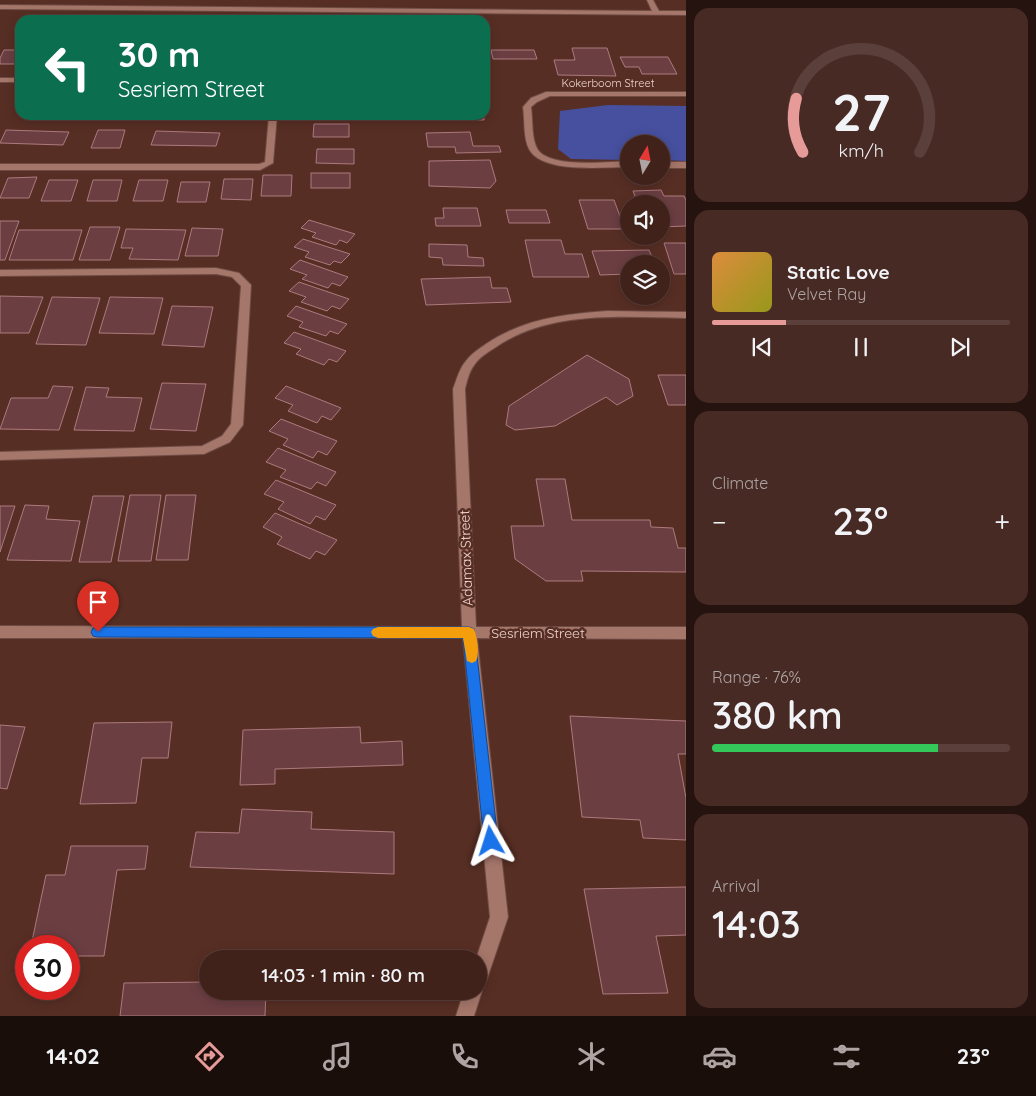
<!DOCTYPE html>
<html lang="en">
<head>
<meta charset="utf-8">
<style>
  body { margin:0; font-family:Quicksand,sans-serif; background:#482a24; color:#f1f3f6; height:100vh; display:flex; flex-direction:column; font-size:19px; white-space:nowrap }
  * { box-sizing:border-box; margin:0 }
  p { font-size:16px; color:#aea4a3 }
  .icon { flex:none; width:28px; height:28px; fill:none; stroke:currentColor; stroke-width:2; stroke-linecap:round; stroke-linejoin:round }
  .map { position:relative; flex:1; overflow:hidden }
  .panel { display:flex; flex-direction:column; gap:8px; padding:8px; background:#24130f; width:350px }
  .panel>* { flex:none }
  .banner { position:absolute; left:15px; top:15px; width:475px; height:105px; border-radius:15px; box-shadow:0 2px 12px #0003,0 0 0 1px #5a3f3a; background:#0b6e4f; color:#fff; overflow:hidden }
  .needle { width:32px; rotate:10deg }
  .tools { position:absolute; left:620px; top:135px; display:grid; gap:10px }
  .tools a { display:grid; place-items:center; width:50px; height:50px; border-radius:50%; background:#41221b; box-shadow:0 2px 12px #0003,0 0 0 1px #5a3f3a; font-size:25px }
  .speed { position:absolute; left:15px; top:935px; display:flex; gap:10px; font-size:25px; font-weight:700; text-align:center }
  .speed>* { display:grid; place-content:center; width:65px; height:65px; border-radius:50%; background:#41221b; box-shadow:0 2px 12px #0003,0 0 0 1px #5a3f3a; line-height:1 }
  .speed .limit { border:8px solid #d22; background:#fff; color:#111 }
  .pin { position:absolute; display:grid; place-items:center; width:42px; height:42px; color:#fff; margin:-51px -21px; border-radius:50% 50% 50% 0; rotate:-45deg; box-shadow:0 0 5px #0007 }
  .pin .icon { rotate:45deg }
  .me { position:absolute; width:55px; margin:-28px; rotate:354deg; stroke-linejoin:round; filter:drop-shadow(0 0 4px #0008) }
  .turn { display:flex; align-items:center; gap:18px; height:105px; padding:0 20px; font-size:22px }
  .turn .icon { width:65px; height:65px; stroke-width:2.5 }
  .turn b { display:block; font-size:35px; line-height:42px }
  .big { font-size:38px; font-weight:600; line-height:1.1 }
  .panel .widget { flex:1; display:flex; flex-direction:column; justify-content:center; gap:8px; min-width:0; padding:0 18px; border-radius:15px; background:#482a24 }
  .panel .dial { align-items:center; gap:0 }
  .dial svg { height:130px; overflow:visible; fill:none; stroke:#5a3f3a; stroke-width:7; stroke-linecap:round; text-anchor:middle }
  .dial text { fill:#f1f3f6; stroke:none }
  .song { display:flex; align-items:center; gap:15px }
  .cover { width:60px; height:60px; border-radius:8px; background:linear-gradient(135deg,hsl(30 70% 55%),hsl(60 70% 35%)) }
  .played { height:5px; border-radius:2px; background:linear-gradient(90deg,#e69b98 25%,#5a3f3a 25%) }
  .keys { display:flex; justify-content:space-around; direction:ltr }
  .heat { display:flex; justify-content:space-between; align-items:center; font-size:28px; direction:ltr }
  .charge { height:8px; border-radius:4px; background:linear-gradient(90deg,#34c759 76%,#5a3f3a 0) }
  .trip { position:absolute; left:199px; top:950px; width:288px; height:50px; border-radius:25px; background:#41221b; box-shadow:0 2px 12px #0003,0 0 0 1px #5a3f3a; font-weight:600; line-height:50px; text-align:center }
  .dock { display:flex; height:80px; justify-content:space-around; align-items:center; background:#1a0e0b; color:#aea4a3 }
  .dock .icon { width:35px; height:35px }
  .dock .on { color:#e69b98 }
  .dock b { font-size:22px; color:#f1f3f6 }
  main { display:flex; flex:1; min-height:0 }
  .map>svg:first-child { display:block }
  .green { fill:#46509f }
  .building { fill:#6b3e42; stroke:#ac7a7e }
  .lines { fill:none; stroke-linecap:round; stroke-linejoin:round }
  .minor-casing { stroke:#6e4b43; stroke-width:2 }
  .minor { fill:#a5766a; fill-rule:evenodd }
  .route { fill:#1a73e8; stroke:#114b97 }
  .slow { fill:#f59e0b }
  .labels { text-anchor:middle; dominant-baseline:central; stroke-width:5; stroke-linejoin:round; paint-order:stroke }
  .far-street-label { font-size:11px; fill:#f0d6cf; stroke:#572e24 }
  .street-label { font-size:14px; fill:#f0d6cf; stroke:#572e24 }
</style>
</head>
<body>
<main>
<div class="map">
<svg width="686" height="1016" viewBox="0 0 686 1016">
  <rect width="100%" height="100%" fill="#572e24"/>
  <!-- green -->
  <polygon class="green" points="608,105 686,106 686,161 661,160 661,144 629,144 629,160 571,159 558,149 560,111"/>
  <!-- building -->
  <g class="building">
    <polygon points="572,48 607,48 616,76 558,75 554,60 575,60"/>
    <polygon points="4,50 20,50 20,64 0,64 0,58"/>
    <polygon points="491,50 534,50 537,59 493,59"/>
    <polygon points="620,57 668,57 677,74 642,74 639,67 625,67"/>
    <polygon points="429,115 484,115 484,120 430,119"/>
    <polygon points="314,124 349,124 349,137 313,137"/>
    <polygon points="6,130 69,132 63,145 0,143"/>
    <polygon points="98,130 125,130 120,148 91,148"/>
    <polygon points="156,131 220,133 216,146 151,145"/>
    <polygon points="470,132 473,146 499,146 501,152 456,153 455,147 428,147 426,133"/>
    <polygon points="317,149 354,149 354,164 316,163"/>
    <polygon points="490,160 496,181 490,188 429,186 429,161"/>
    <rect x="311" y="173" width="39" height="15"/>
    <polygon points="263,175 292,175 291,196 261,196"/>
    <polygon points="37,177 29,198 0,198 8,178"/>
    <polygon points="224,179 253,179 251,200 221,199"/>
    <polygon points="49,180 78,180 71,201 41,201"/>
    <polygon points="93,180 122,180 117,201 87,201"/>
    <polygon points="139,180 168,180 163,201 133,201"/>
    <polygon points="181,182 210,182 206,202 177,202"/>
    <polygon points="661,190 664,196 684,196 686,200 686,226 661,227 661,204 638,204 633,191"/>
    <polygon points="579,200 614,200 621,219 629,219 629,229 588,229"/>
    <polygon points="443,208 477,208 481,226 436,226 435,218 444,218"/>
    <polygon points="506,210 546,210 550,223 509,223"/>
    <polygon points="309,220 355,234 347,243 340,240 336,245 312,237 316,233 301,228"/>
    <polygon points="0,221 19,221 5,260 0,260"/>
    <polygon points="90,227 120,227 110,260 79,260"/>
    <polygon points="192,228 223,229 218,256 185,256"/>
    <polygon points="126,229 186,230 178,260 129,259 133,248 121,248"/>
    <polygon points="19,230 82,230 73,260 9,260"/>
    <polygon points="303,239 350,254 341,263 334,261 330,265 305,257 309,252 294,247"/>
    <polygon points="525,240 561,240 565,254 582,254 589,277 533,277"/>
    <polygon points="664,243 686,243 686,274 674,274"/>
    <polygon points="429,244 467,245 468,257 483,258 484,266 443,265 442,258 429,257"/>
    <polygon points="649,250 655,264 629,264 629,274 600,275 592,251"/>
    <polygon points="300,260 348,277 340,286 332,283 328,288 302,279 307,275 290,269"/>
    <polygon points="490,277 492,288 507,288 511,302 426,305 421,279"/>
    <polygon points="299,282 349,299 340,309 332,306 327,311 301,302 306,297 289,291"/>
    <polygon points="0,296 43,297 29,333 0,333"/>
    <polygon points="52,297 100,298 86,345 36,344"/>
    <polygon points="110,297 163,298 154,334 99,333"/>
    <polygon points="172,306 213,307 204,347 162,345"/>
    <polygon points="296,306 347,324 338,334 330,331 326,336 299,327 303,322 287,316"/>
    <polygon points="294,332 346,351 337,362 329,359 324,365 296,354 301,349 284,343"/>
    <polygon points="587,355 629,379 633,396 617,405 606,397 555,426 515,430 506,425 509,406"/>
    <polygon points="658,375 686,375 686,405 668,405"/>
    <polygon points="162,383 206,384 196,431 150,429"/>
    <polygon points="53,386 73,387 59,430 0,429 11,398 48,398"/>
    <polygon points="286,386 341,408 331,420 322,416 317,423 288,411 293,405 275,398"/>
    <polygon points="86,387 109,388 106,397 142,398 134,431 74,430"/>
    <polygon points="281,419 337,441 327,455 318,451 313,458 283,445 288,439 269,431"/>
    <polygon points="278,448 336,472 326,486 317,482 311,489 280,477 286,470 266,462"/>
    <polygon points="536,479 565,479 572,520 650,520 651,527 673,528 678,548 686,548 686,572 581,571 583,581 546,581 515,559 511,526 544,526"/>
    <polygon points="276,480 336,505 325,520 316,516 310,524 278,509 284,502 264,494"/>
    <polygon points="130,495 161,495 151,561 118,561"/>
    <polygon points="166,495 196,495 188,560 156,560"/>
    <polygon points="93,496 124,496 111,562 79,562"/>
    <polygon points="25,505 49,506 46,519 80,521 71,561 7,560"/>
    <polygon points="0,506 15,506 0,552"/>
    <polygon points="275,513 337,540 325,555 316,551 310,559 277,544 282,537 263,527"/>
    <polygon points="570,716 686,721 686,754 678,754 686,798 686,840 643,838 640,820 582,817"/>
    <polygon points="172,722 168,758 142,758 136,803 80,804 94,723"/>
    <polygon points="0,725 25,727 7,789 0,788"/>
    <polygon points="360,727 361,743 402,741 403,765 275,769 275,784 240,785 243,730"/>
    <polygon points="242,809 312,812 311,829 394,832 394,874 190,867 196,832 239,833"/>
    <polygon points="71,846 148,846 145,869 117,870 104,956 69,956 69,946 31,946 46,875 65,875"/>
    <polygon points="686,887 686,935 656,936 668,993 603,994 584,889"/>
    <polygon points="208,982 208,991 266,991 265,1016 120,1016 124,983"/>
  </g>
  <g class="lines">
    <defs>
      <g id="minor">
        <polygon points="647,0 653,0 659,11 686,11 686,15 0,9 0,5 652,11"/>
        <rect x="0" y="78" width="20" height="4"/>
        <path d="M 546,92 L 686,92 L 686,96 L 550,96 L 537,102 L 531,107 C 533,120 531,139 538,150 C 551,168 608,162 629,161 L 629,167 C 605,167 542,174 529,149 C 523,138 525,120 523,107 L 531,98 Z"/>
        <polygon points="269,115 277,115 273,163 260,170 0,170 0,164 259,164 265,162"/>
        <rect x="661" y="162" width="25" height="6"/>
        <polygon points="216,268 239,273 251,285 243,425 230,442 204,454 0,460 0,452 202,446 222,436 231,424 241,286 232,277 216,274 0,276 0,270"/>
        <path d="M 607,311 L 686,312 L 686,318 C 623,317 550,310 496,347 C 488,352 480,357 475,364 C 469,371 467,381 465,389 L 476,627 L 686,627 L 686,639 L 477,638 L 508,917 L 487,979 L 484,985 L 480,987 L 482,991 L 474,1016 L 456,1016 L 464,991 L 478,991 L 476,959 L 490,917 L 463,638 L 0,638 L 0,626 L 462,627 L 453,389 C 457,379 459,369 466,361 C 471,354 479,349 486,344 C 523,319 564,314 607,311 Z"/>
      </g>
    </defs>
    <!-- minor casing -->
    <use href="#minor" class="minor-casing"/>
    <!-- minor -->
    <use href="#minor" class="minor"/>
  </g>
  <!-- route -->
  <polygon class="route" points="98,627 469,627 474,629 498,841 496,846 491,848 486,846 484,841 463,638 98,637 93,636 91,632 93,628"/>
  <!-- slow -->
  <path class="slow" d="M 378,627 L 469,627 L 474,629 C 477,637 480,653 476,661 L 472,663 L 467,661 L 463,638 L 378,638 L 373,636 L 371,632 L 373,629 Z"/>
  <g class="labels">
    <!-- far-street labels -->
    <g class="far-street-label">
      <text x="608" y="83">Kokerboom Street</text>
    </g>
    <!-- street labels -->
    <g class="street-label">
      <text transform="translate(466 558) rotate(-92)">Adamax Street</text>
      <text x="538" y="633">Sesriem Street</text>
    </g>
  </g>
</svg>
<div class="tools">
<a><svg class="needle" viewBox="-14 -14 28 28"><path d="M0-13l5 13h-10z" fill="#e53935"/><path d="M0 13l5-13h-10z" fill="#aea4a3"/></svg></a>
<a><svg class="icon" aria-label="sound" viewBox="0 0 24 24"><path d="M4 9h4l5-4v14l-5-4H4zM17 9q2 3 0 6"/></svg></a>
<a><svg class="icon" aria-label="layers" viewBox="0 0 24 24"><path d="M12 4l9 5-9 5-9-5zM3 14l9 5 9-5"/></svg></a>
</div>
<div class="speed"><div class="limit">30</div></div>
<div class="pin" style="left:98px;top:632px;background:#d93025"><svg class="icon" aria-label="arrive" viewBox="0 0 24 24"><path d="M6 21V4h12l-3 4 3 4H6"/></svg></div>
<svg class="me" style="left:491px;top:841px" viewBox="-20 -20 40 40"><path d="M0-17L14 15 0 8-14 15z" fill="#1a73e8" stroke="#fff" stroke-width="4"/></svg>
<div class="trip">14:03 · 1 min · 80 m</div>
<div class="banner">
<div class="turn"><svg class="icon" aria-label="left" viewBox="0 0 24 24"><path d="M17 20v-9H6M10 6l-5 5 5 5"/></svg><div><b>30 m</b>Sesriem Street</div></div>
</div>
</div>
<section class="panel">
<div class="widget dial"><svg viewBox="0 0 100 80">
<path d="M14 69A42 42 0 1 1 86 69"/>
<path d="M14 69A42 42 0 0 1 10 36" stroke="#e69b98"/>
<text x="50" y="56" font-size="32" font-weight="700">27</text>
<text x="50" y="72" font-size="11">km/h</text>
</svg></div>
<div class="widget">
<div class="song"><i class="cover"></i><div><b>Static Love</b><p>Velvet Ray</p></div></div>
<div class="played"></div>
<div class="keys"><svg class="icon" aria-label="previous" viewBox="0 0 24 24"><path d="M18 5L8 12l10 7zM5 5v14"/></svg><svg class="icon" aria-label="pause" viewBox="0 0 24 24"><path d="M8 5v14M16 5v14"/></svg><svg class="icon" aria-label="next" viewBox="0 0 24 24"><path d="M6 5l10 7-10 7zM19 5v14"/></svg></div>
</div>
<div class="widget"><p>Climate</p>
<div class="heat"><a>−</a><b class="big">23°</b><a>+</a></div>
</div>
<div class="widget"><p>Range · 76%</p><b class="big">380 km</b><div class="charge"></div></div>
<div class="widget"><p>Arrival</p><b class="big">14:03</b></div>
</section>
</main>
<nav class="dock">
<b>14:02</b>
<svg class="icon on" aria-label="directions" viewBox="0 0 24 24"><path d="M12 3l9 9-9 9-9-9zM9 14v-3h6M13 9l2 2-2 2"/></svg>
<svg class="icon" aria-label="music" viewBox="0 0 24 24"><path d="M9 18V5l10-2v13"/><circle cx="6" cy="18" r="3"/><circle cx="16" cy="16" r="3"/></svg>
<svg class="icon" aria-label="phone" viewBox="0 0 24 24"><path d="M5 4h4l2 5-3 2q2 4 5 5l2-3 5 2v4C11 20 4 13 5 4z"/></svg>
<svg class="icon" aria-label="climate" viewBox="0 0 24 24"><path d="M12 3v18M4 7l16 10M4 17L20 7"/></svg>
<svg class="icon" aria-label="car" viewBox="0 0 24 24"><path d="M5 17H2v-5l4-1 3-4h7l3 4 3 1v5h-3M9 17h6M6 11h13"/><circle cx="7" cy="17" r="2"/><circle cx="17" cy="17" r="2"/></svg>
<svg class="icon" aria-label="filters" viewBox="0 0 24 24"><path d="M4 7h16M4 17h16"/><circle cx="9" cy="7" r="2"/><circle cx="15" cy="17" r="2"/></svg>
<b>23°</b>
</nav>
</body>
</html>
